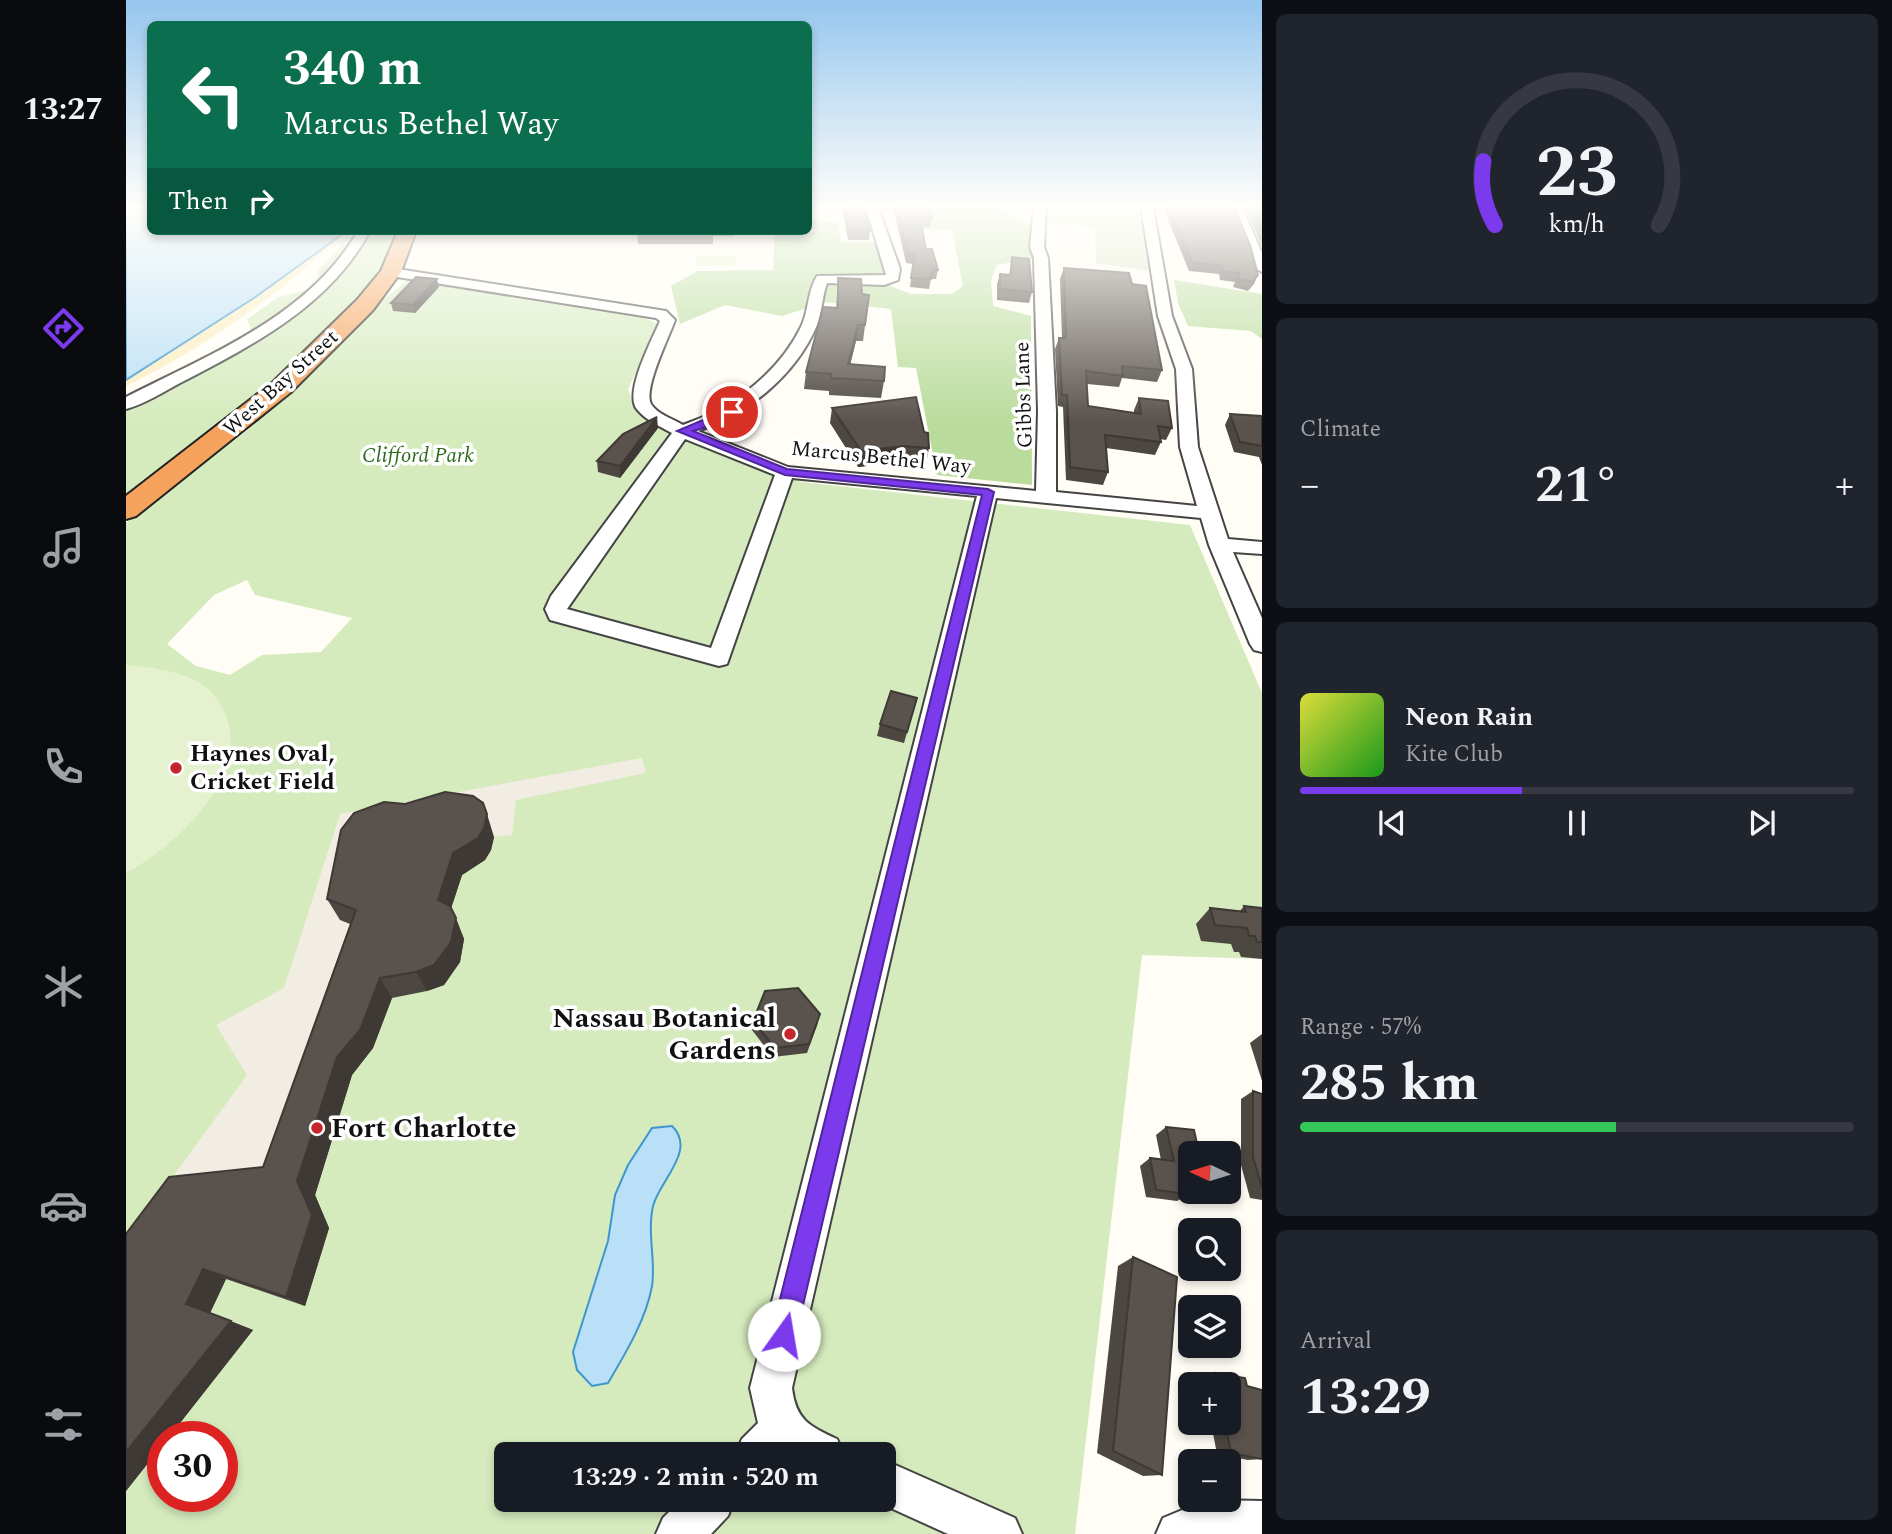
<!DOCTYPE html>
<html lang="en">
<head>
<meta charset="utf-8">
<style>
  body { margin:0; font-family:Spectral,serif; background:#20242c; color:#f1f3f6; height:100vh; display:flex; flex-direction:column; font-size:26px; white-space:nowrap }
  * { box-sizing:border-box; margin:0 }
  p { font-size:23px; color:#9ea1a6 }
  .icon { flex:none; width:38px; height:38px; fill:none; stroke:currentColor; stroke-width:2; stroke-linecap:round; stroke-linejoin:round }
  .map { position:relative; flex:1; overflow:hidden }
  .side { display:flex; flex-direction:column; gap:14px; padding:14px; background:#0d0f14; width:630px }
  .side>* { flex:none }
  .guide { position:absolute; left:21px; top:21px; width:665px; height:214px; border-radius:10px; box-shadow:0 4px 10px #0003; background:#0b6e4f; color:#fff; overflow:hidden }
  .needle { width:46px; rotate:274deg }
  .controls { position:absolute; left:1052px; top:1141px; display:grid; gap:14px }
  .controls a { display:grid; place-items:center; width:63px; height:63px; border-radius:10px; background:#171b24; box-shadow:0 4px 10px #0003; font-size:35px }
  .speed { position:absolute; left:21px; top:1421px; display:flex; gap:14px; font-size:35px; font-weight:700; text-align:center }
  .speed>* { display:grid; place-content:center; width:91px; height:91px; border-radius:50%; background:#171b24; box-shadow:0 4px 10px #0003; line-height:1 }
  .speed .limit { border:10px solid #d22; background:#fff; color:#111 }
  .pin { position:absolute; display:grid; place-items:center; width:60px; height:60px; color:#fff; margin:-30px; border:4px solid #fff; border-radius:50%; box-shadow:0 2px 7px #0007 }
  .me { position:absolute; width:77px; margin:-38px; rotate:13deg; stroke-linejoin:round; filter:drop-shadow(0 0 5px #0008) }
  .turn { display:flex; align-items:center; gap:24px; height:147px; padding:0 21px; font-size:32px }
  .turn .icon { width:91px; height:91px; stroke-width:2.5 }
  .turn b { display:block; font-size:49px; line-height:60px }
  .then { display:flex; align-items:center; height:66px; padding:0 21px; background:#0003; gap:14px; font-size:26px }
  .big { font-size:52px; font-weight:700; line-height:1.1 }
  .side .widget { flex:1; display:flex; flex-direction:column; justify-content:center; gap:10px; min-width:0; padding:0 24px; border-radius:10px; background:#20242c }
  .side .dial { align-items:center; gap:0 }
  .dial svg { height:182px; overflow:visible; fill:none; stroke:#363941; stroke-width:7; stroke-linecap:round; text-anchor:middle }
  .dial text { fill:#f1f3f6; stroke:none }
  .song { display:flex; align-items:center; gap:21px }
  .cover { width:84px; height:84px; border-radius:10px; background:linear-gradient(135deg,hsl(60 70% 55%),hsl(120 70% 35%)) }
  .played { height:7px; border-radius:4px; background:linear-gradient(90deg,#7c3aed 40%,#363941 40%) }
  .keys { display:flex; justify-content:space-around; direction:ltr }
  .heat { display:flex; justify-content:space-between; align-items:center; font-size:38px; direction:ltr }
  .charge { height:10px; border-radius:5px; background:linear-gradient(90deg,#34c759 57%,#363941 0) }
  .trip { position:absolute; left:368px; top:1442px; width:402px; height:70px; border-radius:10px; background:#171b24; box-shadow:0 4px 10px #0003; font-weight:700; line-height:70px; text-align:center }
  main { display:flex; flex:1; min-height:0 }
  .tab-bar { display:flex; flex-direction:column; width:126px; justify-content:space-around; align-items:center; background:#090b0e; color:#9ea1a6 }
  .tab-bar .icon { width:49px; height:49px }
  .tab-bar .selected { color:#7c3aed }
  .tab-bar b { font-size:32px; color:#f1f3f6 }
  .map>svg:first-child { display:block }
  .green { fill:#d5ebbd; fill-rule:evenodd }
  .forest { fill:#b9dc9c }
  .sand { fill:#fbeec1 }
  .cemetery { fill:#d9e3c4 }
  .pitch { fill:#e6f2cf }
  .plaza { fill:#f1ede2 }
  .water { fill:#b9e0f7; stroke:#3f96cf; stroke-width:2 }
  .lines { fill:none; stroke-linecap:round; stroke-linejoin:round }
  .minor-casing { stroke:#444; stroke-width:4 }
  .highway-casing { stroke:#222; stroke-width:4 }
  .minor { fill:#fff; fill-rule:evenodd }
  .highway { fill:#f5a25d; fill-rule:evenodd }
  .wall { fill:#4d4742 }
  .shaded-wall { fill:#3f3936 }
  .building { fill:#5a524d; stroke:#3f3936; stroke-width:2 }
  .route { fill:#7c3aed; stroke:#51269a; stroke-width:2 }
  .poi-dot { fill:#c4262e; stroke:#fff; stroke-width:2.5 }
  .labels { text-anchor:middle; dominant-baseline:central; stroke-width:7; stroke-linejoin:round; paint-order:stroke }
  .far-street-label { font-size:21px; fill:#111; stroke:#fff }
  .far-park-label { font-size:21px; font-style:italic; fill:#2f6b1f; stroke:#fff }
  .poi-label { font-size:24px; font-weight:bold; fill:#111; stroke:#fff; text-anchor:start }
  .near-poi-label { font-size:28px; font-weight:bold; fill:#111; stroke:#fff; text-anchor:end }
</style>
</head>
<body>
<main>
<nav class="tab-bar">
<b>13:27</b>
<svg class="icon selected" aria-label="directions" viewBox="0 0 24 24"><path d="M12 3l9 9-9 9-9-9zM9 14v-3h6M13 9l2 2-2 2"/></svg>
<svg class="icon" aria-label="music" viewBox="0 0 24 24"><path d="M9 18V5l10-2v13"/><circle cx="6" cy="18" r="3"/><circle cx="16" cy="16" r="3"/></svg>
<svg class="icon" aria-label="phone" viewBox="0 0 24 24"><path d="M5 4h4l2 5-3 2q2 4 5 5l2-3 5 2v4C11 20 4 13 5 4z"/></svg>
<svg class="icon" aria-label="climate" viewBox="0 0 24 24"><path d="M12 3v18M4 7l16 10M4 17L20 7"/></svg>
<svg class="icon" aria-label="car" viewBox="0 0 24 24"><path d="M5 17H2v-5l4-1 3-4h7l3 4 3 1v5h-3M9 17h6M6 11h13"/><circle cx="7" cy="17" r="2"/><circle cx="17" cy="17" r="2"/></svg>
<svg class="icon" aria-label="filters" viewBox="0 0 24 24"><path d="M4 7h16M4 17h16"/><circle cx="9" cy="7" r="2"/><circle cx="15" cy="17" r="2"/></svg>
</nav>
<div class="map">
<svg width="1136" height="1534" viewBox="0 0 1136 1534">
  <rect width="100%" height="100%" fill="#fffdf5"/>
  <!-- green -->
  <g class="green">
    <polygon points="245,231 275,231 249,286 134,396 0,505 0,409 129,339 121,319 153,297 181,290 193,277 191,272 216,246 244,235"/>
    <path d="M 283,279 L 509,314 L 532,324 L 502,389 L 509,409 L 528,425 L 676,482 L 1064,525 L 1136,693 L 1136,959 L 1016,955 L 949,1534 L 0,1534 L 0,523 L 119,432 L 250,305 ZM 121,580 L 129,595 L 226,618 L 195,652 L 136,655 L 104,675 L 70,666 L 41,644 L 88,595 ZM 37,1437 L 96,1437 L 96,1496 L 37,1496 ZM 380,1454 L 758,1454 L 758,1500 L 380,1500 Z"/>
  </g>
  <!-- forest -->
  <g class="forest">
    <polygon points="794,207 875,209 907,226 907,259 870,265 865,281 867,306 905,316 906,485 811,475 790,368 772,367 765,309 700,302 656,316 599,305 554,324 545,286 572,271 647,270 649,231 682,231 683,220 712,222 715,242 750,242 762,285 785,294 826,294 837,286 826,230 775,229"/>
    <polygon points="1048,280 1136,294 1136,339 1125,331 1062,326 1052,303"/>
  </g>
  <!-- sand -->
  <path class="sand" d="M 211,240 C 148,298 78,348 0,386 L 0,369 L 158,265 Z"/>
  <!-- cemetery -->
  <polygon class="cemetery" points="919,207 1013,207 1022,271 970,263 969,227 917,221"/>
  <!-- pitch -->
  <g class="pitch">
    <polygon points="609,255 611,266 571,266 569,256"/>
    <path d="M 0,665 C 25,667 68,672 85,692 C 144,758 56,843 0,873 Z"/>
  </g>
  <!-- plaza -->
  <polygon class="plaza" points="516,758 520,773 390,800 386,835 368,837 364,825 242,931 155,1181 0,1241 121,1075 90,1025 158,988 214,814"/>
  <!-- water -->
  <g class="water">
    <polygon points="0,207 24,207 24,231 221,231 128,298 0,380"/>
    <path d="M 546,1126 C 571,1150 534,1180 527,1206 C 521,1233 530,1262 526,1286 C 520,1320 499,1354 482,1383 L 466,1386 L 451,1370 L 447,1352 L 482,1241 L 489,1195 L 502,1165 L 526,1128 Z"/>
  </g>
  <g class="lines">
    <defs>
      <g id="minor">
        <path d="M 740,207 L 752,207 L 774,269 L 772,280 L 758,285 L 701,283 C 696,297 696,312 691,325 C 670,375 622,414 572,431 L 662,467 L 910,491 L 912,411 L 908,258 L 904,247 L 908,207 L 920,207 L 918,247 L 922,258 L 930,411 L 930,492 L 1071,506 L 1054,447 L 1050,369 L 1032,316 L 1015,207 L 1027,207 L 1046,316 L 1066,369 L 1072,447 L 1102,539 L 1136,542 L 1136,554 L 1107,552 L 1136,618 L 1136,652 L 1128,650 L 1124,644 L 1083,545 L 1075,518 L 870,498 L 666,1388 C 670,1420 683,1426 711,1439 L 718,1454 L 609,1454 L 616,1439 L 632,1423 L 624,1388 L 851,496 L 666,478 L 601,664 L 593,666 L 424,620 L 419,609 L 425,596 L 546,433 C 533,426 519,420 510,408 C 499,390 526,340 534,321 L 530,318 L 265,276 L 258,272 L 265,268 L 540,311 L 549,320 C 543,337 517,389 525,404 C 531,414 547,419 557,425 C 606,408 652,374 675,327 C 683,311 681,292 691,276 L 760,275 ZM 559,439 L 649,475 L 585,648 L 441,609 Z"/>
        <polygon points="1104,207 1116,207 1136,253 1136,272 1129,268"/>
        <path d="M 232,231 L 244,231 C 204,305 131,343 58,381 C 40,390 20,404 0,409 L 0,397 C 84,354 183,316 232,231 Z"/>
        <polygon points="758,1460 889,1518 896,1534 822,1534 747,1500 758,1500"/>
        <polygon points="555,1500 608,1500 602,1516 585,1534 530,1534 537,1518"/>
        <polygon points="1088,1500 1136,1501 1136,1534 1030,1534 1037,1518 1073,1503"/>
      </g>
      <polygon id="highway" points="272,231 290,231 275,272 247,310 165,392 10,516 0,519 0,496 147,382 231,300 255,271"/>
    </defs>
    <!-- minor casing -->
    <use href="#minor" class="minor-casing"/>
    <!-- highway casing -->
    <use href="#highway" class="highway-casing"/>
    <!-- minor -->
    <use href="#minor" class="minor"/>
    <!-- highway -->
    <use href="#highway" class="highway"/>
  </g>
  <!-- wall -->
  <g class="wall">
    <polygon points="716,207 739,207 744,231 743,240 722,240"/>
    <polygon points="754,207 804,207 806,218 804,227 796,227 800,249 812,270 810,279 805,279 803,289 784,287 787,264 780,263 768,211 756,210"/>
    <polygon points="1039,207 1108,207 1132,275 1128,284 1122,291 1107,287 1109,282 1094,280 1093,274 1063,271 1038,210"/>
    <polygon points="1119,207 1136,207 1136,246"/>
    <polygon points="511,231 608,231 608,236 587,236 587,244 512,244"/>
    <polygon points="886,257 906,292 903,303 871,300 871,284 874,274 883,275"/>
    <polygon points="938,268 1006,284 1036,370 1031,382 996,378 993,387 961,384 962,406 1008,413 1008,410 1013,398 1046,428 1040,440 1034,439 1035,442 1029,455 980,448 982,472 977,485 940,480 937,407 932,406 929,349 933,338 936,338 934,279"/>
    <polygon points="712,278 736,294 743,295 737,341 730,341 724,365 758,381 755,398 703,395 703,391 678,389 680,372 710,308"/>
    <polygon points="313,287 289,313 267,311 265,303"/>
    <polygon points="706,408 798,432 803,448 800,464 774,462 732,467 704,423"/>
    <polygon points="1104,414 1136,416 1136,465 1133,457 1108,452 1099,425"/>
    <polygon points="532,428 494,478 472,472 471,461"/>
    <polygon points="791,698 778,743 751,736 754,724"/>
    <polygon points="368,837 365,850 359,860 336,875 325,908 338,939 334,962 318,985 301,991 266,998 247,1048 226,1075 189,1195 203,1228 179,1306 100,1279 84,1313 127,1330 43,1437 37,1437 37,1444 0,1491 0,1234 137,1167 224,924 214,920 201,899"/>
    <polygon points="1118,906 1136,908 1136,959 1115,957 1113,952 1108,952 1105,944 1075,941 1070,924 1084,908 1114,911"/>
    <polygon points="627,1021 692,1023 681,1053 647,1057 626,1030"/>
    <polygon points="1136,1034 1136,1081 1124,1043"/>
    <polygon points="1127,1091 1136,1094 1136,1200 1124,1198 1115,1165 1115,1099"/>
    <polygon points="1040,1127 1064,1153 1064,1191 1062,1190 1063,1194 1051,1201 1020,1197 1014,1166 1024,1158 1035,1160 1030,1135"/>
    <polygon points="1007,1257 1036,1475 1017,1476 971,1453 992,1266"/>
    <polygon points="1090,1373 1119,1378 1121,1386 1136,1390 1136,1459 1122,1460 1091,1454 1085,1423 1102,1423 1102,1384 1078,1384 1077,1376"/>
  </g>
  <!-- shaded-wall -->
  <g class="shaded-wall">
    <polygon points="311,279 313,287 289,313 287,305"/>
    <polygon points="732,325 730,341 720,381 722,364"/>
    <polygon points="531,417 532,428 494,478 494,466"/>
    <polygon points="777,446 774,462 732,467 735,451"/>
    <polygon points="361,814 368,837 365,850 359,860 336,875 321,921 312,900 327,853"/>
    <polygon points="330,918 338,939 334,962 318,985 301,991 290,972"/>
    <polygon points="254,978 266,998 247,1048 226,1075 189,1195 203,1228 179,1306 160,1297 171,1181 211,1057"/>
    <polygon points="77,1269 100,1279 84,1313 127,1330 43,1437 37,1437 37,1444 0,1491 0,1452 60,1304"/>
  </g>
  <!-- building -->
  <g class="building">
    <polygon points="719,207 739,207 744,231 723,231"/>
    <polygon points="771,207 804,207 806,218 794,218 800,249 806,249 812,270 806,270 805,279 785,278 789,254 782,254"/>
    <polygon points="1043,207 1108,207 1124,245 1132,275 1126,282 1111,279 1113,273 1098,272 1096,266 1067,263"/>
    <polygon points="1126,207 1136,207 1136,230"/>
    <polygon points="886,257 903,259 906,292 874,289 874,274 885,275"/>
    <polygon points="938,268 1003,273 1006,284 1020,286 1036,370 996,366 997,376 960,371 962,406 1015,414 1013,398 1042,401 1046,428 1032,426 1035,442 979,435 982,472 944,467 941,395 936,395 933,338 940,338"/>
    <polygon points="290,277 311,279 287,305 265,303"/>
    <polygon points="712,278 735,279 736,294 743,295 739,325 732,325 722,364 759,367 758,381 705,378 705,374 680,372 697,307 712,308"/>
    <polygon points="790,397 798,432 802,433 803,448 777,446 735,451 706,408"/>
    <polygon points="1104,414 1136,416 1136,446 1114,442"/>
    <polygon points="531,417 494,466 471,461 497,434"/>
    <polygon points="765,691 791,698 781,732 754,724"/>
    <polygon points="319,792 347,796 357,803 361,814 358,828 352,838 327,853 312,900 324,906 330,918 325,942 308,965 290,972 254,978 234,1030 211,1057 171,1181 186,1215 160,1297 77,1269 60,1304 105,1321 0,1452 0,1234 43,1177 137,1167 230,910 201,899 215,830 228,813 258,802 279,804"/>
    <polygon points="1118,906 1136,908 1136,942 1131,942 1129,936 1123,936 1121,928 1089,925 1084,908 1120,912"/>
    <polygon points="672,988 694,1014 683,1044 649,1048 627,1021 639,991"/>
    <polygon points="1127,1091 1136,1094 1136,1188 1127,1157"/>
    <polygon points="1040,1127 1068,1130 1073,1153 1064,1153 1064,1182 1060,1182 1063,1194 1030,1190 1024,1158 1048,1161"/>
    <polygon points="1007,1257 1051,1277 1036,1475 987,1451"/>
    <polygon points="1090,1373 1119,1378 1121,1386 1136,1390 1136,1459 1105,1453 1099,1423 1102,1423 1102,1384 1092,1384"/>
  </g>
  <!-- sky -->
  <linearGradient id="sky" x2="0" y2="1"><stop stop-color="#95c6ee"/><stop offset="0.49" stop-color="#fffefa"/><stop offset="1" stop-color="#fffefa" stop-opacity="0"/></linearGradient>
  <rect width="1136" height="422" fill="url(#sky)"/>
  <!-- route -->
  <polygon class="route" points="603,409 612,412 588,425 567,431 661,469 862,489 868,492 670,1335 666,1343 658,1347 649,1343 645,1335 856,495 659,475 551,431"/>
  <!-- markers -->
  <g class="poi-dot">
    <circle cx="50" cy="768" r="7"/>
    <circle cx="664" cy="1034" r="7"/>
    <circle cx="191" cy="1128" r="7"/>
  </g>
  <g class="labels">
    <!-- far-street labels -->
    <g class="far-street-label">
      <text transform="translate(155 383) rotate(-42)">West Bay Street</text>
      <text transform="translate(898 395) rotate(-92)">Gibbs Lane</text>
      <text transform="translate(755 458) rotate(6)">Marcus Bethel Way</text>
    </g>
    <!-- far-park labels -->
    <g class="far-park-label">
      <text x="292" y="456">Clifford Park</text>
    </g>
    <!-- poi labels -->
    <g class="poi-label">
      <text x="64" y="754">Haynes Oval,<tspan x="64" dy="28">Cricket Field</tspan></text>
    </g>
    <!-- near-poi labels -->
    <g class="near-poi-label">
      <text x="650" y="1018">Nassau Botanical<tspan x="650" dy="32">Gardens</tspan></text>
      <text x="205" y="1128" text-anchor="start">Fort Charlotte</text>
    </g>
  </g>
</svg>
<div class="controls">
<a><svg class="needle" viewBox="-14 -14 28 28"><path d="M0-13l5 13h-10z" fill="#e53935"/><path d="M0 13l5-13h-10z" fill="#9ea1a6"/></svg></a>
<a><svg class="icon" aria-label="search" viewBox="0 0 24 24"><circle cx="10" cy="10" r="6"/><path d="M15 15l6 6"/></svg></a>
<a><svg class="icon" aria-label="layers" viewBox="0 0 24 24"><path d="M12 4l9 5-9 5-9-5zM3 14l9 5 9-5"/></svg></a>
<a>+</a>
<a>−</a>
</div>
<div class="speed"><div class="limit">30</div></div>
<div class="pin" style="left:606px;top:412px;background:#d93025"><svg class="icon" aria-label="arrive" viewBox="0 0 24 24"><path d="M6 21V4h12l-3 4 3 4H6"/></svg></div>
<svg class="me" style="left:658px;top:1335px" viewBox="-20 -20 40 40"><circle r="19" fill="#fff"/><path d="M0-13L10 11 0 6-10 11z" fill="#7c3aed"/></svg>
<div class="trip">13:29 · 2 min · 520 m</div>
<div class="guide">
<div class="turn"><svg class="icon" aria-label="left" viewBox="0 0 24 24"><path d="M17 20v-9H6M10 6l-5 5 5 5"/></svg><div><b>340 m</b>Marcus Bethel Way</div></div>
<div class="then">Then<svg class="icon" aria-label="right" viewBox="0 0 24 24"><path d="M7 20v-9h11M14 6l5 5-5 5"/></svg></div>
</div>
</div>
<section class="side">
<div class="widget dial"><svg viewBox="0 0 100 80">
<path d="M14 69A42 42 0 1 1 86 69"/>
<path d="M14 69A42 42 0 0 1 9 41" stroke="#7c3aed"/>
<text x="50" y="56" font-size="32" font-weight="700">23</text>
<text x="50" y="72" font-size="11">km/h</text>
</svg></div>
<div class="widget"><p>Climate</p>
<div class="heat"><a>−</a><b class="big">21°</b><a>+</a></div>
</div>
<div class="widget">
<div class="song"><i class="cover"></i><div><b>Neon Rain</b><p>Kite Club</p></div></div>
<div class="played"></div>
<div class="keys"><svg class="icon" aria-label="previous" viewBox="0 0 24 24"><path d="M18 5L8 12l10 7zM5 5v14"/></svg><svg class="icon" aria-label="pause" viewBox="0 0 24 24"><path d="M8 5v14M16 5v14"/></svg><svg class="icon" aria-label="next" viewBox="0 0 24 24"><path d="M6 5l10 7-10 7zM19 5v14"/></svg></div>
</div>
<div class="widget"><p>Range · 57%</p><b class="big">285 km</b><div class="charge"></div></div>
<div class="widget"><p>Arrival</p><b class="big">13:29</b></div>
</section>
</main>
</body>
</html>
